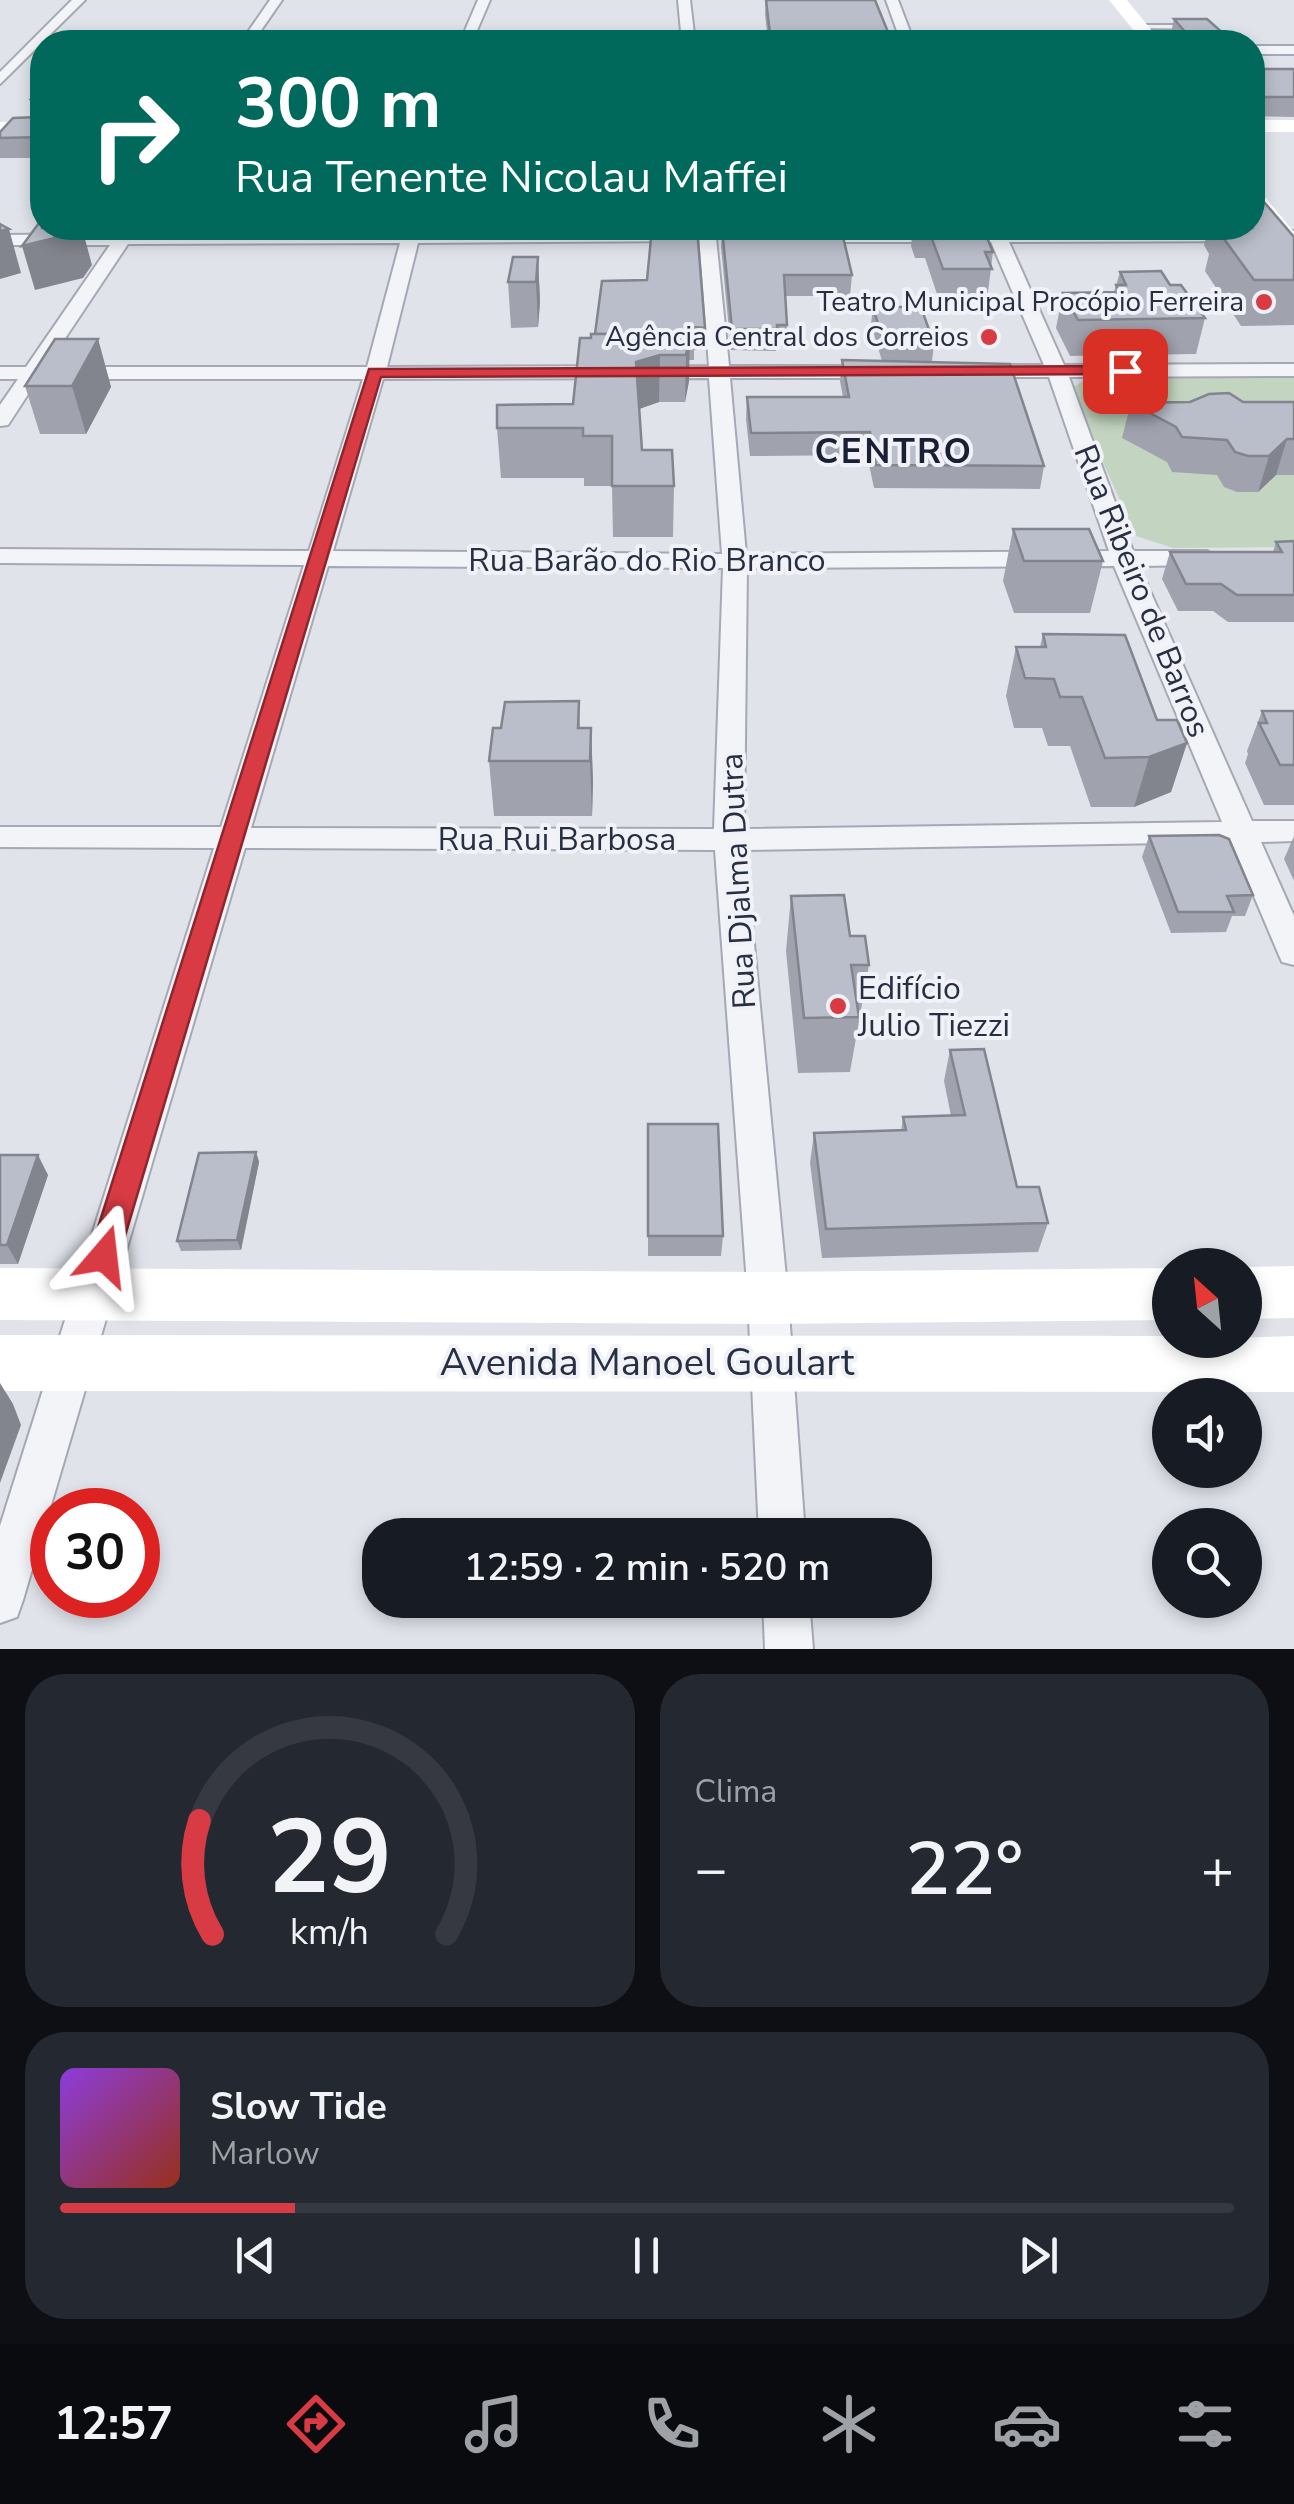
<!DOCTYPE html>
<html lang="pt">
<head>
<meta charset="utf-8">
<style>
  body { margin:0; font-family:"Nunito Sans",sans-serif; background:#242831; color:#f1f3f6; height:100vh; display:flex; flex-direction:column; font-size:38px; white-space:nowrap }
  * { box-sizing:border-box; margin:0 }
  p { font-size:32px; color:#9ea1a6 }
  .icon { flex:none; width:55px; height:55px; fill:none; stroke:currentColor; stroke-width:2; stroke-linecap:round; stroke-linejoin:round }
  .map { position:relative; height:1649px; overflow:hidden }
  .details { display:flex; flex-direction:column; gap:25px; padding:25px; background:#0d0f14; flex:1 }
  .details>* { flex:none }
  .banner { position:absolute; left:30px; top:30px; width:1235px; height:210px; border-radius:40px; box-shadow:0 5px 15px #0003; background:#00695c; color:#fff; overflow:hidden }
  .needle { width:65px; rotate:333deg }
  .controls { position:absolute; left:1152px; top:1248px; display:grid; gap:20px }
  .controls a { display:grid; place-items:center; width:110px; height:110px; border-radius:50%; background:#171b24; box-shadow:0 5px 15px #0003; font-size:50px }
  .speed { position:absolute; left:30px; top:1488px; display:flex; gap:20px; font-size:50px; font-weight:700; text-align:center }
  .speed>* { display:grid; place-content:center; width:130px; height:130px; border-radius:50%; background:#171b24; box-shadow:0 5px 15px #0003; line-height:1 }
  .speed .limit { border:15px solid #d22; background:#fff; color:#111 }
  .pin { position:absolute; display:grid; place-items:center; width:85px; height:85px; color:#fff; margin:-42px; border-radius:20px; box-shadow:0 5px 15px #0006 }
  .me { position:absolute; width:110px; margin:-55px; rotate:17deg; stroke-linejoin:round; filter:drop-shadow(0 0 8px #0008) }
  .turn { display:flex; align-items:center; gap:35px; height:210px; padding:0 40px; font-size:45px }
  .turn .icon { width:130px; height:130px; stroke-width:2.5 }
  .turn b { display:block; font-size:70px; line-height:85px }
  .big { font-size:75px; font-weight:600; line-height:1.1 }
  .details .card { flex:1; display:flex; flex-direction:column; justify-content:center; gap:15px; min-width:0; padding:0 35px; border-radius:40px; background:#242831 }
  .details .dial { align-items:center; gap:0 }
  .dial svg { height:260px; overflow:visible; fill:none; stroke:#363941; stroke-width:7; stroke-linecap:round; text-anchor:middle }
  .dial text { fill:#f1f3f6; stroke:none }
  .song { display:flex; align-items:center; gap:30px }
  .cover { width:120px; height:120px; border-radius:15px; background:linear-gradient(135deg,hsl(270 70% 55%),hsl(10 70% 35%)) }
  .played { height:10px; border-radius:5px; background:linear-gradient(90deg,#d83b44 20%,#363941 20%) }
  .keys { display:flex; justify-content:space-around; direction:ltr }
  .heat { display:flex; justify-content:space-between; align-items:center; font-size:55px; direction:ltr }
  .details .tiles { flex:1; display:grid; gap:25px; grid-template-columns:1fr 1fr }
  .card:last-child { grid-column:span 2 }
  .trip { position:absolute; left:362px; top:1518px; width:570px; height:100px; border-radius:40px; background:#171b24; box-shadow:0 5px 15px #0003; font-weight:600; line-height:100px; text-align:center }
  .menu { display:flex; height:160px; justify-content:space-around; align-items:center; background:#090b0e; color:#9ea1a6 }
  .menu .icon { width:70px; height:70px }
  .menu .current { color:#d83b44 }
  .menu b { font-size:45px; color:#f1f3f6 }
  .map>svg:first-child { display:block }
  .green { fill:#c3d5c0 }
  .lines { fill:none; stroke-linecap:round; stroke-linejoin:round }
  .service-casing { stroke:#a5a9b5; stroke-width:4 }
  .minor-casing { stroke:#a5a9b5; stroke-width:4 }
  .service { fill:#f3f4f8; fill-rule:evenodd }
  .minor { fill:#f3f4f8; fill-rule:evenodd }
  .secondary { fill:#fff; fill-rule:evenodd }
  .wall { fill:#a0a3ae }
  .shaded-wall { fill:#82858d }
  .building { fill:#babeca; stroke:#82858d; stroke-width:2.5 }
  .route { fill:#d83b44; stroke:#8c262c; stroke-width:2.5 }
  .poi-dot { fill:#d83b44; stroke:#f0f2f7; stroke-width:4 }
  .labels { text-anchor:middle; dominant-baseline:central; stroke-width:8; stroke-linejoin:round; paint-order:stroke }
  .far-poi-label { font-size:28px; fill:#272f43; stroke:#f0f2f7; text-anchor:end }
  .street-label { font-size:32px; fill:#272f43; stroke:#f0f2f7 }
  .poi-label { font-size:32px; fill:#272f43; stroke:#f0f2f7; text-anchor:start }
  .far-district-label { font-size:35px; font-weight:bold; letter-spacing:2.5px; fill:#192033; stroke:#f0f2f7 }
  .near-street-label { font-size:38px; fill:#272f43; stroke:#f0f2f7 }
</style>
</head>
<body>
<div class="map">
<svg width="1294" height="1649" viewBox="0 0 1294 1649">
  <rect width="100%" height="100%" fill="#e0e3ea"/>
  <!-- green -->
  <polygon class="green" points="1294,377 1294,547 1173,548 1136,536 1070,389 1087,379"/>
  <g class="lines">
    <defs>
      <polygon id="service" points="1140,25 1203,25 1219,42 1213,42 1201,29 1138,28"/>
      <g id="minor">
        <polygon points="72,0 85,0 0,84 0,72"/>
        <polygon points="270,0 282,0 253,42 241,42"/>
        <polygon points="478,0 490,0 472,42 460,42"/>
        <polygon points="678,0 690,0 695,42 682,42"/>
        <polygon points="886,0 898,0 914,42 901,42"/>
        <rect x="1252" y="46" width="42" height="8"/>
        <path d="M 121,228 L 138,228 L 135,234 L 403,232 L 405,228 L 421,228 L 420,232 L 691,231 L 699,235 L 699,228 L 715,228 L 729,366 L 882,366 L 892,372 L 882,378 L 730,378 L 746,554 L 1109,551 L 1049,377 L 973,377 L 963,371 L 973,365 L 1044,365 L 991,242 L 802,242 L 793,237 L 796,233 L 987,231 L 986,228 L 1004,231 L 1294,231 L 1294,241 L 1009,242 L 1064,365 L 1294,364 L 1294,376 L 1069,377 L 1133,551 L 1207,551 L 1219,558 L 1207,565 L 1139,566 L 1252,821 L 1294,821 L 1294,841 L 1261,842 L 1294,916 L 1294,965 L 1282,962 L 1278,953 L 1231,842 L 745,850 L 788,1298 L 805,1535 L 759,1535 L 748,1298 L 715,850 L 245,848 L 23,1600 L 17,1617 L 0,1623 L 0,1526 L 214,848 L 0,847 L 0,827 L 221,827 L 304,565 L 0,563 L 0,549 L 309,551 L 363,379 L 38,379 L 8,425 L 0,426 L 0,405 L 18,379 L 0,379 L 0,367 L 26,367 L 110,245 L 0,245 L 0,235 L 117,234 ZM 699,237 L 709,366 L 387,367 L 418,243 L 691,241 ZM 400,243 L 367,367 L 46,367 L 128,244 ZM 709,378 L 722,554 L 333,551 L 383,379 ZM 328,566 L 723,568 L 714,829 L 251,828 ZM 1114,566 L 1222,822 L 744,829 L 747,568 Z"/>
        <polygon points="763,1600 809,1600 813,1649 765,1649"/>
      </g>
    </defs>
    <!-- service casing -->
    <use href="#service" class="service-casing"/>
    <!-- minor casing -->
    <use href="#minor" class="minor-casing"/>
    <!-- service -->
    <use href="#service" class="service"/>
    <!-- minor -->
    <use href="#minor" class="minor"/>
    <!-- secondary -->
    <g class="secondary">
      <polygon points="1109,0 1127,0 1161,42 1143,42"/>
      <rect x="1252" y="120" width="42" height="12"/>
      <rect x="0" y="122" width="42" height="12"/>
      <path d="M 1252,189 L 1260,191 L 1294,232 L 1294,255 C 1269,249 1252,212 1252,189 Z"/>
      <polygon points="1294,1266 1294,1318 1245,1319 1245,1267"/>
      <polygon points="0,1268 768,1272 1170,1268 1170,1320 768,1324 0,1320"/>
      <polygon points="0,1335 1170,1336 1170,1340 1294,1336 1294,1392 0,1391"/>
    </g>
  </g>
  <!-- wall -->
  <g class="wall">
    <polygon points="766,0 892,42 768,42 765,14"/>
    <polygon points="1174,19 1233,42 1175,42 1170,37"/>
    <polygon points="1252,59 1263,69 1294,69 1294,117 1252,116"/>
    <polygon points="42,87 42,158 0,158 0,132 36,117 31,99"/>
    <polygon points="722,228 852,275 850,296 785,296 787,325 786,347 776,347 776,351 731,350 721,247"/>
    <polygon points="905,228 983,228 993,252 987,300 939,300 925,258 915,258 911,246 913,228"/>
    <polygon points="1192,228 1252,228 1294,237 1294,325 1241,326 1205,271 1209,254 1204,245 1208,228"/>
    <polygon points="538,257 540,302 538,327 511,328 508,282"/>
    <polygon points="1120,272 1170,285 1205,318 1196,354 1070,356 1056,328 1063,293 1114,292"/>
    <polygon points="873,307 934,344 932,361 1044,466 1040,489 874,488 867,455 750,456 746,419 747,397 843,397 840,381 842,360 882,361 871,324"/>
    <polygon points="705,328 704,350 694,350 694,360 689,360 689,381 685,402 659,402 639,409 642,450 674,486 673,537 613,537 612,486 584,486 584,478 501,478 497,428 573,404 591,334"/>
    <polygon points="98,339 111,387 86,434 40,434 25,386"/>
    <polygon points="1294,402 1294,475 1276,475 1258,492 1237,492 1224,487 1217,475 1172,472 1167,462 1122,438 1131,403"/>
    <polygon points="1013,529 1103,561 1090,613 1014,613 1003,581"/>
    <polygon points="1294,541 1294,622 1228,622 1213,611 1178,611 1162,579 1170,552 1273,552 1276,542"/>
    <polygon points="1043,634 1187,743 1171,792 1134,807 1091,807 1070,746 1048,746 1042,728 1014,728 1006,696 1016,647 1040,647"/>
    <polygon points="579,701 580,728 591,728 593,782 592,816 494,816 489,761 501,728"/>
    <polygon points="1262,711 1294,711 1294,805 1264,805 1245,763 1248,754 1247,751"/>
    <polygon points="1149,836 1253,895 1245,916 1232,916 1226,932 1171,933 1142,857"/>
    <polygon points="1294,836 1294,881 1284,859"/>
    <polygon points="791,896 850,936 869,965 850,1072 798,1073 786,951"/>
    <polygon points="950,1050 1017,1187 1048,1223 1038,1252 822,1258 810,1163 814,1133 901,1131 903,1117 951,1116 944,1081"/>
    <polygon points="648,1124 723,1236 721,1256 648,1256"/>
    <polygon points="256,1152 259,1162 241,1250 181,1251 177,1241"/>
    <polygon points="0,1155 48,1175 18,1264 0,1264"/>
  </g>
  <!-- shaded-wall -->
  <g class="shaded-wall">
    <polygon points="76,228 82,228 92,265 83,278 35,290 22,246"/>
    <polygon points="9,229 21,273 0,279 0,231"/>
    <polygon points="538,257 540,302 538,327 536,282"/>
    <polygon points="690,334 689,381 685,402 686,355"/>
    <polygon points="98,339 111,387 86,434 72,386"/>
    <polygon points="660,355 659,402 636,410 636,362"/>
    <polygon points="1287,439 1276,475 1258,492 1269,456"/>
    <polygon points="591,728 593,782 592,816 590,761"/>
    <polygon points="1187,743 1171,792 1134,807 1149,757"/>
    <polygon points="256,1152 259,1162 241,1250 237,1240"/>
    <polygon points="38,1155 48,1175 18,1264 7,1245"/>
    <polygon points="0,1383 13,1404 21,1425 0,1483"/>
  </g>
  <!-- building -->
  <g class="building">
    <polygon points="766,0 875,0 892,42 771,42"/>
    <polygon points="1174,19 1207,19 1233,42 1194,42"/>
    <polygon points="1252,59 1263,69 1294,69 1294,97 1257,97 1252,102"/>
    <polygon points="42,87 42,137 0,138 0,132 13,118 39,117 40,100 31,99"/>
    <polygon points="1252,202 1264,202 1294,237 1294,280 1254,280 1216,228 1252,228"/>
    <polygon points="42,219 42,228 76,228 71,234 22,246"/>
    <polygon points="0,224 9,229 0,231"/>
    <polygon points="652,228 697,228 705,328 694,327 694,338 689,338 690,334 595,334 602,281 647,280"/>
    <polygon points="722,228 841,228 852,275 784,275 787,325 777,325 777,329 732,329"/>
    <polygon points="919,228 983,228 993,252 985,252 992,269 943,269 928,228"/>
    <polygon points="513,257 538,257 536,282 508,282"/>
    <polygon points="1161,271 1170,285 1181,285 1205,318 1078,320 1063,293 1119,292 1116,285 1126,285 1120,272"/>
    <polygon points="873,307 921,307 934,344 884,344"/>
    <polygon points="591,334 690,334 686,355 660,355 636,362 642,450 672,450 674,486 612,486 612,436 583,436 583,428 497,428 497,405 573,404 580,338 591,338"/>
    <polygon points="55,339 98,339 72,386 25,386"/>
    <polygon points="842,360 1010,364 1044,466 876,465 870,432 751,433 747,397 849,397"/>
    <polygon points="1229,393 1243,402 1294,402 1294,439 1287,439 1269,456 1248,456 1235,452 1227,440 1182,437 1176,427 1131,403 1190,402 1209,394"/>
    <polygon points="1013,529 1089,529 1103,561 1024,561"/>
    <polygon points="1294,541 1294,595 1237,595 1221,584 1186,584 1170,552 1282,552 1276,542"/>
    <polygon points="1043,634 1125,635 1157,720 1177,720 1187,743 1149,757 1105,758 1082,697 1060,697 1054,679 1025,678 1016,647 1046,647"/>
    <polygon points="579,701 578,728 591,728 590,761 489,761 493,728 501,728 505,702"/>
    <polygon points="1262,711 1294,711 1294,765 1280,765 1259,723 1267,723"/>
    <polygon points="1219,835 1229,839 1253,895 1227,896 1234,912 1178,912 1149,836"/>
    <polygon points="844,895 850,936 865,936 869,965 851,965 859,1017 804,1018 791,896"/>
    <polygon points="984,1049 1017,1187 1039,1187 1048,1223 826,1229 814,1133 906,1130 903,1117 965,1115 950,1050"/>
    <polygon points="648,1124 718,1124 723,1236 648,1236"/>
    <polygon points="256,1152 237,1240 177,1241 199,1153"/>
    <polygon points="0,1155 38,1155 7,1245 0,1245"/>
  </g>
  <!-- route -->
  <polygon class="route" points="1125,366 1131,368 1131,374 381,377 119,1256 115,1266 104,1270 94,1266 89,1256 369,369"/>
  <!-- markers -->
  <g class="poi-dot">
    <circle cx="1264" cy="302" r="10"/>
    <circle cx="989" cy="337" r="10"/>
    <circle cx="838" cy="1006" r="10"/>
  </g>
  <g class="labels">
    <!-- far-poi labels -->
    <g class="far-poi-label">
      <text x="1244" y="302">Teatro Municipal Procópio Ferreira</text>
      <text x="969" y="337">Agência Central dos Correios</text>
    </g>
    <!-- street labels -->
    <g class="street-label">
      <text x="647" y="560">Rua Barão do Rio Branco</text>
      <text transform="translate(1142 591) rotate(68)">Rua Ribeiro de Barros</text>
      <text x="557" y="839">Rua Rui Barbosa</text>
      <text transform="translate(738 881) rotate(-93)">Rua Djalma Dutra</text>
    </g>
    <!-- poi labels -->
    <g class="poi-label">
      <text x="858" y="988">Edifício<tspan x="858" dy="37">Julio Tiezzi</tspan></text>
    </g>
    <!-- far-district labels -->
    <g class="far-district-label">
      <text x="894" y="451">CENTRO</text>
    </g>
    <!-- near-street labels -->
    <g class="near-street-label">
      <text x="647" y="1362">Avenida Manoel Goulart</text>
    </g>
  </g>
</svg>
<div class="controls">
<a><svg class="needle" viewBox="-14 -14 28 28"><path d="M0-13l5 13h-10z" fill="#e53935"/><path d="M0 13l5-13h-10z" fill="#9ea1a6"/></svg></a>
<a><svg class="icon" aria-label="sound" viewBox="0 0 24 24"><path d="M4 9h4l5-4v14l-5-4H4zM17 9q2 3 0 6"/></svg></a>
<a><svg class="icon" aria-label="search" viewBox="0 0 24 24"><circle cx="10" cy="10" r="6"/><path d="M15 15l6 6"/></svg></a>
</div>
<div class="speed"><div class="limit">30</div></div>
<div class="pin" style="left:1125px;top:371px;background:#d93025"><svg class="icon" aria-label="arrive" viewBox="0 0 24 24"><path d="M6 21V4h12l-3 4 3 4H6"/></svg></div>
<svg class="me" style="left:104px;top:1256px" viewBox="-20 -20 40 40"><path d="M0-17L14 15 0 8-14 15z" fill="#d83b44" stroke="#fff" stroke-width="4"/></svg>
<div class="trip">12:59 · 2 min · 520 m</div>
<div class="banner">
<div class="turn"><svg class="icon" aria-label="right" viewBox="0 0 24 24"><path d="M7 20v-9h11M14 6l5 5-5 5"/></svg><div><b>300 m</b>Rua Tenente Nicolau Maffei</div></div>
</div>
</div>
<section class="details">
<div class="tiles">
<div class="card dial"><svg viewBox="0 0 100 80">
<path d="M14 69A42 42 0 1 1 86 69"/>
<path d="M14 69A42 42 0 0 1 10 34" stroke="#d83b44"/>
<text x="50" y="56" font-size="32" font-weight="700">29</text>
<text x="50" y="72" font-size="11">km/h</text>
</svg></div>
<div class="card"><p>Clima</p>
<div class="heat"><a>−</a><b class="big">22°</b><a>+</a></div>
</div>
<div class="card">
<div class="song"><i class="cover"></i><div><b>Slow Tide</b><p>Marlow</p></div></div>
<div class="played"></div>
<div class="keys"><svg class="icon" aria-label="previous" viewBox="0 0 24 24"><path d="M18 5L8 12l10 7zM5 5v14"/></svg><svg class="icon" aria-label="pause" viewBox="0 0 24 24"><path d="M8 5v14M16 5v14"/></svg><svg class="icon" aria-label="next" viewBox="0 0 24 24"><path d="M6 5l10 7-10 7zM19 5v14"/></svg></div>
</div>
</div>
</section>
<nav class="menu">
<b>12:57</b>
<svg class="icon current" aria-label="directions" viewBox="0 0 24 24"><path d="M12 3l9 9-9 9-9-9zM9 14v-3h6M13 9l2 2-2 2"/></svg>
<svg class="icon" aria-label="music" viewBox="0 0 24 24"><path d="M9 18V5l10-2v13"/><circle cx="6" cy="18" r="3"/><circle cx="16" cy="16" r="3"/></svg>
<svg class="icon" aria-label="phone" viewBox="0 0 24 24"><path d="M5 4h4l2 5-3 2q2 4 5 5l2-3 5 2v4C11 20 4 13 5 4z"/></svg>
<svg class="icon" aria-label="climate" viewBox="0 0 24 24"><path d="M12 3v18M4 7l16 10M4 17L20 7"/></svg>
<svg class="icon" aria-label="car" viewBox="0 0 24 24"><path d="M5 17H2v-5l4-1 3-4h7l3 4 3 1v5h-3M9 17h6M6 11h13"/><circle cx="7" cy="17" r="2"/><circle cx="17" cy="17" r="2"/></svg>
<svg class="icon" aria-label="filters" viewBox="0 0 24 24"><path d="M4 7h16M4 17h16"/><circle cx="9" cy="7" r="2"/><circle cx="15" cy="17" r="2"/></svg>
</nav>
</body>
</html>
